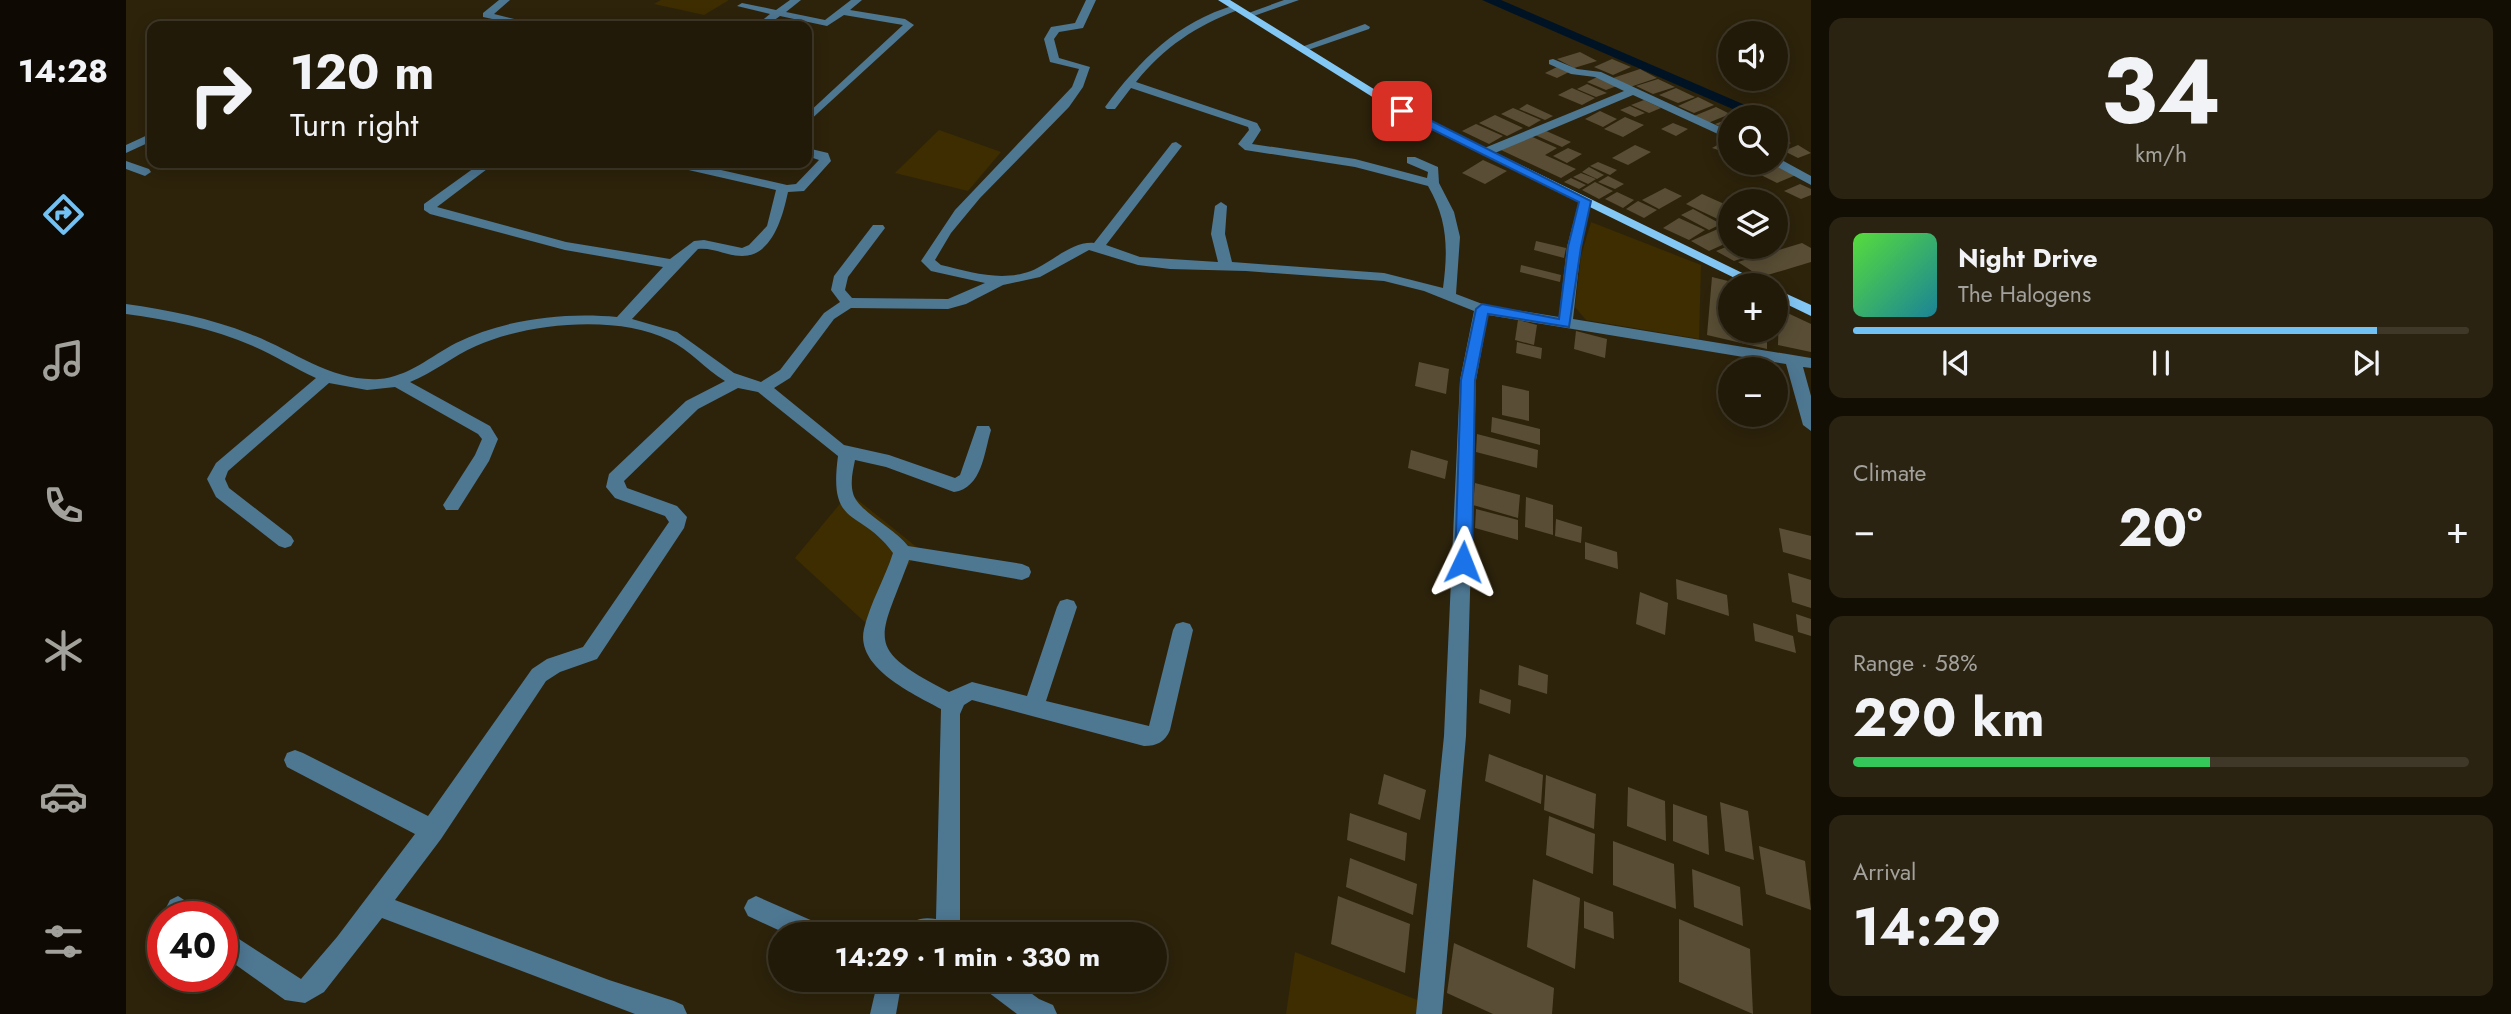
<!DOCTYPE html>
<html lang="en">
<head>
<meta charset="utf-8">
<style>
  body { margin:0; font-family:Jost,sans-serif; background:#2a2312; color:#f1f3f6; height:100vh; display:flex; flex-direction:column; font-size:26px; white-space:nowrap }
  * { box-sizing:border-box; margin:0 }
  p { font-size:23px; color:#a2a19c }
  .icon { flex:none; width:38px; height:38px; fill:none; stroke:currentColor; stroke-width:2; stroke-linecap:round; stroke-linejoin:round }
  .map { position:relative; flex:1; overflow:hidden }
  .drawer { display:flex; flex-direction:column; gap:18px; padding:18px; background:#130e04; width:700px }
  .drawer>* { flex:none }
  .banner { position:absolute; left:21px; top:21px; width:665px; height:147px; border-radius:14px; box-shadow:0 4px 18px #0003,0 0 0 2px #3f3829; background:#221a08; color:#f1f3f6; overflow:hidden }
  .controls { position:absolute; left:1592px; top:21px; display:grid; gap:14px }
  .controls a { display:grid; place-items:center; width:70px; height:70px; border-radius:50%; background:#221a08; box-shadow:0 4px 18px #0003,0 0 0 2px #3f3829; font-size:35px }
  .speed { position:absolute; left:21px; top:901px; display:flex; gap:14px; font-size:35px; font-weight:700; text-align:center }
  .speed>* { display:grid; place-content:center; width:91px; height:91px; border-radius:50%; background:#221a08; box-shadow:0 4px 18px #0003,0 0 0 2px #3f3829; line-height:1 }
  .speed .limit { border:10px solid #d22; background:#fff; color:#111 }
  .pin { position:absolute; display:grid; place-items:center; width:60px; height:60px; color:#fff; margin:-30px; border-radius:14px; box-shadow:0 4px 10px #0006 }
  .me { position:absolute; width:77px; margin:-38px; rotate:2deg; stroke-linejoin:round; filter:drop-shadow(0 0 5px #0008) }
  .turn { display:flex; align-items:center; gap:24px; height:147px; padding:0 28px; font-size:32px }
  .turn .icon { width:91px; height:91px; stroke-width:2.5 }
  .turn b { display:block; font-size:49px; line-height:60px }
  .big { font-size:52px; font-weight:700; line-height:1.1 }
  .drawer .card { flex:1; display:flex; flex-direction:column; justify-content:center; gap:10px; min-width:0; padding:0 24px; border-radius:14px; background:#2a2312 }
  .drawer .dial { align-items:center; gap:0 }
  .dial b { font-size:91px; line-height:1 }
  .song { display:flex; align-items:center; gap:21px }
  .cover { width:84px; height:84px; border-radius:10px; background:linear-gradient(135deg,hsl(110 70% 55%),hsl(190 70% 35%)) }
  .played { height:7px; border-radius:4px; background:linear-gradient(90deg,#71c1f5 85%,#3f3829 85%) }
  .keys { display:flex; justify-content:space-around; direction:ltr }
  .heat { display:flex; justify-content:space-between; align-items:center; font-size:38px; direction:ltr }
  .charge { height:10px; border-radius:5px; background:linear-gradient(90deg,#34c759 58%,#3f3829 0) }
  .trip { position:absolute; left:642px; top:922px; width:399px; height:70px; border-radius:35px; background:#221a08; box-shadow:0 4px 18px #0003,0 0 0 2px #3f3829; font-weight:700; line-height:70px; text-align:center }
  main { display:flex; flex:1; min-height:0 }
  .tab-bar { display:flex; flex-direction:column; width:126px; justify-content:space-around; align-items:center; background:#0e0a03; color:#a2a19c }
  .tab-bar .icon { width:49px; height:49px }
  .tab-bar .current { color:#71c1f5 }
  .tab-bar b { font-size:32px; color:#f1f3f6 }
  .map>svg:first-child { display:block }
  .green { fill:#3d2d00 }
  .water { fill:#001324 }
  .building { fill:#594e35 }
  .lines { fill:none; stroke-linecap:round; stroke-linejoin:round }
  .minor { fill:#4e7792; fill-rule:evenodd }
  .major { fill:#83c7f5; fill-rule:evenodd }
  .route { fill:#1a73e8; stroke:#114b97; stroke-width:2 }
</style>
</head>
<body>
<main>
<nav class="tab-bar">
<b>14:28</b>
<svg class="icon current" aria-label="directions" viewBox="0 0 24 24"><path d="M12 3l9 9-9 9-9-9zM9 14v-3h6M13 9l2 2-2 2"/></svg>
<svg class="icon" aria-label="music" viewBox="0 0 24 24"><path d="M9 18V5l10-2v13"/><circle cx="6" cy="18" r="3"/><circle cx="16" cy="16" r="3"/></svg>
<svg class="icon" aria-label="phone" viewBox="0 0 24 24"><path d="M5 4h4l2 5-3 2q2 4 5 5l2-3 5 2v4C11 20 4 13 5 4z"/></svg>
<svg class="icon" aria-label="climate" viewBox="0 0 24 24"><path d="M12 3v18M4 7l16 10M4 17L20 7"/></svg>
<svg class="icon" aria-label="car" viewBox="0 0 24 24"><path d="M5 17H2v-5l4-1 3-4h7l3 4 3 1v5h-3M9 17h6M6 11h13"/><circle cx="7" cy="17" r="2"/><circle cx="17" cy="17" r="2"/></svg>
<svg class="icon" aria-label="filters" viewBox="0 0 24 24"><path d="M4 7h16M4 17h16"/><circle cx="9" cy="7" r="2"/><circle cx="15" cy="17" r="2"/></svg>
</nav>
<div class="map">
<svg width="1685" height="1014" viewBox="0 0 1685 1014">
  <rect width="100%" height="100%" fill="#2d230b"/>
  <!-- green -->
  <g class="green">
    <polygon points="535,0 603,0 578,15 528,4"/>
    <polygon points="813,130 875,152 842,191 769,173"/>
    <polygon points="1465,222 1575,265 1573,339 1460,320 1449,307 1455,256"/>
    <polygon points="723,493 793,549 742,625 669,558"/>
    <polygon points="1169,952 1304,1005 1303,1014 1160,1014"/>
  </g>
  <!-- water -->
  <polygon class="water" points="1356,0 1375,0 1647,117 1625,117"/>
  <!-- building -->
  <g class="building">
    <polygon points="1454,52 1471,61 1448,68 1431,59"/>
    <polygon points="1486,59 1505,67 1487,75 1468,67"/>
    <polygon points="1431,67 1443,72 1431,78 1419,73"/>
    <polygon points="1514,69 1531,78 1504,87 1487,78"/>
    <polygon points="1471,77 1491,86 1480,90 1461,82"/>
    <polygon points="1532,79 1549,87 1527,94 1510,86"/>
    <polygon points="1461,84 1481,93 1470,97 1451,89"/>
    <polygon points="1446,88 1469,98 1456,105 1432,95"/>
    <polygon points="1550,88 1569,97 1552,103 1533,95"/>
    <polygon points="1572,97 1588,105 1568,113 1552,106"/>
    <polygon points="1518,100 1535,108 1523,113 1505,105"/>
    <polygon points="1401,104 1427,116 1419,120 1393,109"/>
    <polygon points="1504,106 1519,113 1509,117 1494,110"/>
    <polygon points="1590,107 1604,114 1582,123 1568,116"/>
    <polygon points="1387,108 1415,120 1403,127 1375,114"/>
    <polygon points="1474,111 1491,119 1477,127 1459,119"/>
    <polygon points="1369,115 1397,128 1381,136 1353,123"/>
    <polygon points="1499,117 1518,125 1497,137 1478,129"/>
    <polygon points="1605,118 1605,132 1589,124"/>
    <polygon points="1547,123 1562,129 1550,136 1535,129"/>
    <polygon points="1350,124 1377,136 1363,144 1336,131"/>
    <polygon points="1418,130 1445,142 1436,147 1409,135"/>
    <polygon points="1402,135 1431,148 1419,155 1450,169 1435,178 1375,150"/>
    <polygon points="1650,136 1665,143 1650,150"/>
    <polygon points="1595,143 1605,148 1605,154 1586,148"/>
    <polygon points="1509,145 1525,152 1502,165 1486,158"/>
    <polygon points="1672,145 1685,153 1672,158 1658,151"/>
    <polygon points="1442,148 1456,154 1441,163 1427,156"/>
    <polygon points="1357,160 1381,171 1359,184 1336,173"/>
    <polygon points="1472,162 1491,170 1484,175 1464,166"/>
    <polygon points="1651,166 1670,175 1651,183 1631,173"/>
    <polygon points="1463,167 1478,175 1471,179 1456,172"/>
    <polygon points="1455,173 1470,179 1462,184 1447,177"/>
    <polygon points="1482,176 1498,184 1489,189 1472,182"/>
    <polygon points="1445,178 1460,185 1453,189 1438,182"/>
    <polygon points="1469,182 1487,191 1473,199 1456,190"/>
    <polygon points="1674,184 1685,189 1685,195 1675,199 1658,191"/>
    <polygon points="1539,188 1556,196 1533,209 1516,200"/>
    <polygon points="1491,192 1508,200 1497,208 1479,199"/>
    <polygon points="1576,194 1605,207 1605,218 1598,222 1560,204"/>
    <polygon points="1512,201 1531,210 1518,218 1500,209"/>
    <polygon points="1567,209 1595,224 1583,230 1555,215"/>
    <polygon points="1553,218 1579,230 1563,240 1537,228"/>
    <polygon points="1605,223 1605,241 1583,251 1565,241"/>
    <polygon points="1410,241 1440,248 1438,258 1408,250"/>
    <polygon points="1676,243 1685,248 1685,262 1635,277 1612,262"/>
    <polygon points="1605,245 1605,247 1650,247 1608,261 1590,251"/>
    <polygon points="1395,265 1435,275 1434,282 1394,272"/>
    <polygon points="1586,277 1614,284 1605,285 1605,331 1641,331 1641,349 1581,335"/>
    <polygon points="1653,309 1685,324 1685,352 1652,345"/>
    <polygon points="1392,320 1411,325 1408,345 1389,340"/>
    <polygon points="1450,331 1481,339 1479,358 1448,349"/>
    <polygon points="1391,342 1416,348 1415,359 1390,353"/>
    <polygon points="1618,356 1648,361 1651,369 1621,365"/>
    <polygon points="1293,362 1323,369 1320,394 1289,386"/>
    <polygon points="1376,385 1403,391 1403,421 1376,415"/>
    <polygon points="1366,417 1414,429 1414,445 1365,432"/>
    <polygon points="1351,434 1412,450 1411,468 1350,452"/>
    <polygon points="1285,450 1322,461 1319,479 1282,468"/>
    <polygon points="1349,483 1394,495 1392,518 1347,505"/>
    <polygon points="1400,497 1427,505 1427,535 1399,527"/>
    <polygon points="1350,509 1392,520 1392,540 1349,528"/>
    <polygon points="1430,519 1456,527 1455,543 1429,536"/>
    <polygon points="1653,528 1685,536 1685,560 1657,552"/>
    <polygon points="1459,542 1491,552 1492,569 1459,559"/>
    <polygon points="1662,573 1685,580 1685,608 1666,602"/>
    <polygon points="1550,579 1601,595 1603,616 1551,599"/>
    <polygon points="1514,592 1542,603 1539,635 1510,624"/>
    <polygon points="1670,614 1685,619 1685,636 1672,632"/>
    <polygon points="1627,623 1667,636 1670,653 1629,641"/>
    <polygon points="1393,665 1422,675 1421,694 1392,685"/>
    <polygon points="1354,689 1385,700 1384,714 1353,703"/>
    <polygon points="1363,754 1417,775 1415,804 1359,781"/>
    <polygon points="1258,774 1300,790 1294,820 1252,804"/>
    <polygon points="1420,775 1470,794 1468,829 1418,810"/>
    <polygon points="1502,787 1539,801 1540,841 1501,826"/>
    <polygon points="1594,802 1622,811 1628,860 1599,851"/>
    <polygon points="1547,804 1581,816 1583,855 1547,841"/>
    <polygon points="1224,813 1281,833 1279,861 1221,840"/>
    <polygon points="1423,816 1469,834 1467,874 1420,855"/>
    <polygon points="1487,841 1548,864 1550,909 1487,885"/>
    <polygon points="1633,846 1679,861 1685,910 1640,894"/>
    <polygon points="1224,858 1291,884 1287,915 1220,887"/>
    <polygon points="1566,869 1614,887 1617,926 1568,907"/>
    <polygon points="1407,879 1454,898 1449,969 1401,947"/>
    <polygon points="1212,896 1284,924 1279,973 1205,944"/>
    <polygon points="1458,901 1487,912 1488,939 1458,928"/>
    <polygon points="1553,919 1624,949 1627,1014 1553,982"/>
    <polygon points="1328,943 1428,988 1426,1014 1367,1014 1321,993"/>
  </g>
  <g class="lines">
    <!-- minor -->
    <g class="minor">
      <polygon points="373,0 384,0 368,14 417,26 399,26 357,17 357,13"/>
      <polygon points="664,0 675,0 660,12 699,20 725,0 736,0 724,10 779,19 788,25 681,123 681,114 777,25 718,15 701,26 654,16 640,26 629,26 644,14 611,6 616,3 650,10"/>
      <path d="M 960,0 L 970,0 L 957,28 L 933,32 L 928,39 L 933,58 L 964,67 L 957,87 L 943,107 L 854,198 L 825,233 L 809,260 L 815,265 C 845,272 874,282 905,271 C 925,263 946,241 968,243 L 1046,143 L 1050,142 L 1056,146 L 980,245 L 1014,257 L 1092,262 L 1085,234 L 1089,206 L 1095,202 L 1101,206 L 1099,234 L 1106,262 L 1258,273 L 1317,288 C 1322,250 1322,220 1302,186 L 1229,167 L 1119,150 L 1112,144 L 1123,130 L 1122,127 L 1005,88 L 989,109 L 981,109 L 979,107 C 1014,60 1051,22 1109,5 L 1114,8 L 1112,10 C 1070,26 1038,47 1010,82 L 1131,123 L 1135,130 L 1126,144 L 1229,159 L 1301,178 L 1302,172 L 1281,163 L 1281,157 L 1289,157 L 1312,167 L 1313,183 L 1328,212 L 1334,237 L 1330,294 L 1359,305 L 1433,317 L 1441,247 L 1453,201 L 1459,197 L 1465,201 L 1455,247 L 1447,319 L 1685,358 L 1685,368 L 1677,367 L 1685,396 L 1685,431 L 1677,425 L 1660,364 L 1362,315 L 1350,380 L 1340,736 L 1316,1014 L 1290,1014 L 1318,736 L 1334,380 L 1348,311 L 1298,291 L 1258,281 L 1120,271 L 1044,269 L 1012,265 L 963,250 L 914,277 L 877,285 L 840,304 L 822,309 L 725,308 L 708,319 L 664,378 L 648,388 L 718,445 L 763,455 L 829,478 L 834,475 L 851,426 L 863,426 L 865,430 C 858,453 856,488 828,492 L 760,467 L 729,460 C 727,470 724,482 727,493 C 731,511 769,528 782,546 L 896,564 L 903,567 L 905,572 L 903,577 L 896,580 L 783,560 C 753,642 736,647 823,692 L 846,682 L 901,696 L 931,607 L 934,601 L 941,599 L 948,601 L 951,607 L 920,701 L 1023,726 L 1047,630 L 1050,624 L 1057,622 L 1064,624 L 1067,630 L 1044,730 C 1039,742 1031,746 1018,746 L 846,700 L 838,705 L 834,714 L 834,925 L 839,934 L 779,934 C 785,919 795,917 810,919 L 815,709 C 788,694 729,668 738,629 C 744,603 759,578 767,553 C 734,507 702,530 712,456 L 632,392 L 612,388 L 572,409 L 498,481 L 501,488 L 551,506 L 561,517 L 558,528 L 471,659 L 434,672 L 420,681 L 315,839 L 269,900 L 483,980 L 548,1001 L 557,1005 L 561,1014 L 509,1014 L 256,918 L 198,992 L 179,1003 L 159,1000 L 96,955 L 96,928 L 175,979 L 211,937 L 289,834 L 161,767 L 158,760 L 161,753 L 169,750 L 177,753 L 302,816 L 406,669 L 421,659 L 457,647 L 543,522 L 539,516 L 489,498 L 480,487 L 483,474 L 560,401 L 599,381 C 579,369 564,350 543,340 C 492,314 401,323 350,346 C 327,356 307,373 284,382 L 364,426 L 372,439 L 363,461 L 332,510 L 320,510 L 317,505 L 349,455 L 356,439 L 352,434 L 269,387 L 241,390 L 203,383 L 102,471 L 99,479 L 103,488 L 165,536 L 168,541 L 165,546 L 159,548 L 153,546 L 90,497 L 81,479 L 90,463 L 190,378 C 168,368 148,355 127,346 C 86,328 43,320 0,314 L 0,304 C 42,310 84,318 124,334 C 167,350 205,382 253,379 C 282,377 305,356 330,343 C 378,319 439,312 491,317 L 537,267 L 439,250 L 304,214 L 298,210 L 298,204 L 355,163 L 369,163 L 311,207 L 440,242 L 544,259 L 568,241 L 578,240 L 616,248 L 623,245 L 641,226 L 650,190 L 545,166 L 543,163 L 564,163 L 661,185 L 670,184 L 693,160 L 681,156 L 681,148 L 702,153 L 705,161 L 678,191 L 662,192 C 657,215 647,256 616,256 C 601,256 587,247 572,249 L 506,319 L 551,332 L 608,373 L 635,382 L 654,370 L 698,313 L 714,302 L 705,290 L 708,276 L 747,225 L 757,225 L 759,228 L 722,277 L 719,290 L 726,298 L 822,299 L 859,283 L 805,271 L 795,261 L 829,210 L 946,87 L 953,69 L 924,62 L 918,39 L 925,27 L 949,23 Z"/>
      <polygon points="1158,0 1173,0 1125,17 1117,15"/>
      <polygon points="1239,24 1244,27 1243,29 1179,51 1170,49"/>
      <polygon points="1427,59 1451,69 1475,72 1605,132 1605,140 1507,95 1364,155 1356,155 1356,149 1498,91 1469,77 1445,74 1423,64 1423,60"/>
      <polygon points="26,133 26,141 0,153 0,145"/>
      <polygon points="1650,157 1685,176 1685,185 1646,164 1650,163"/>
      <polygon points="0,161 23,169 25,172 19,176 0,169"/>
      <polygon points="52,896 72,909 76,917 44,916 40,908 44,900"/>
      <polygon points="630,896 696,925 699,934 661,934 622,916 618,908 622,900"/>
      <polygon points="752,980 776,980 770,1014 744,1014"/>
      <polygon points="855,980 887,980 913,999 927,1005 931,1014 891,1014 858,989"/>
    </g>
    <!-- major -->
    <g class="major">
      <polygon points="1092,0 1104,0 1280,109 1641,285 1623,285 1272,113"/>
      <polygon points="1650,289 1685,305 1685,316 1650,299"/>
    </g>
  </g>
  <!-- route -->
  <polygon class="route" points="1273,108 1280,108 1465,201 1455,247 1443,327 1362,314 1349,380 1346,562 1343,567 1331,567 1329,562 1335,380 1350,309 1356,304 1433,319 1442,247 1453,202 1273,113"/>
</svg>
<div class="controls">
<a><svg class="icon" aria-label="sound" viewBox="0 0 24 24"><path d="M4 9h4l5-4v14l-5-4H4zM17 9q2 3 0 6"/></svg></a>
<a><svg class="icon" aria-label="search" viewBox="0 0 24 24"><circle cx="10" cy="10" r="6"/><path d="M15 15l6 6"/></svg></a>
<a><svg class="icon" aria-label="layers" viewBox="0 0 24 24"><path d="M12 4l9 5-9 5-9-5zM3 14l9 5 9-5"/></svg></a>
<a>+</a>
<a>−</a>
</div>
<div class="speed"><div class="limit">40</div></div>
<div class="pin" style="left:1276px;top:111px;background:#d93025"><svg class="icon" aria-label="arrive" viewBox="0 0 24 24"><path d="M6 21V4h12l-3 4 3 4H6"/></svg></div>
<svg class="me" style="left:1337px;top:562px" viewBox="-20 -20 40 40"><path d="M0-17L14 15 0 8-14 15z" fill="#1a73e8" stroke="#fff" stroke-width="4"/></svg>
<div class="trip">14:29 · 1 min · 330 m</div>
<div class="banner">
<div class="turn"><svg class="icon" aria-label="right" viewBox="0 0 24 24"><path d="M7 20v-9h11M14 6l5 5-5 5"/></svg><div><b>120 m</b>Turn right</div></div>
</div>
</div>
<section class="drawer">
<div class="card dial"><b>34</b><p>km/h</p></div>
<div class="card">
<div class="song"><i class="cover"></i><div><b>Night Drive</b><p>The Halogens</p></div></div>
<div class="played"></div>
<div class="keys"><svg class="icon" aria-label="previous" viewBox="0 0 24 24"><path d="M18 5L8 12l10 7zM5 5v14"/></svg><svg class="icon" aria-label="pause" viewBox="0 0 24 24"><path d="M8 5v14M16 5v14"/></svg><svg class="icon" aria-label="next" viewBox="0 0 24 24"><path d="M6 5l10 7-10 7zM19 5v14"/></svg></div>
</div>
<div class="card"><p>Climate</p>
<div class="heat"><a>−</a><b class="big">20°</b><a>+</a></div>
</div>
<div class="card"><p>Range · 58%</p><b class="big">290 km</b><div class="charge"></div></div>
<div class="card"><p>Arrival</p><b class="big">14:29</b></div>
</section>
</main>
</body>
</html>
